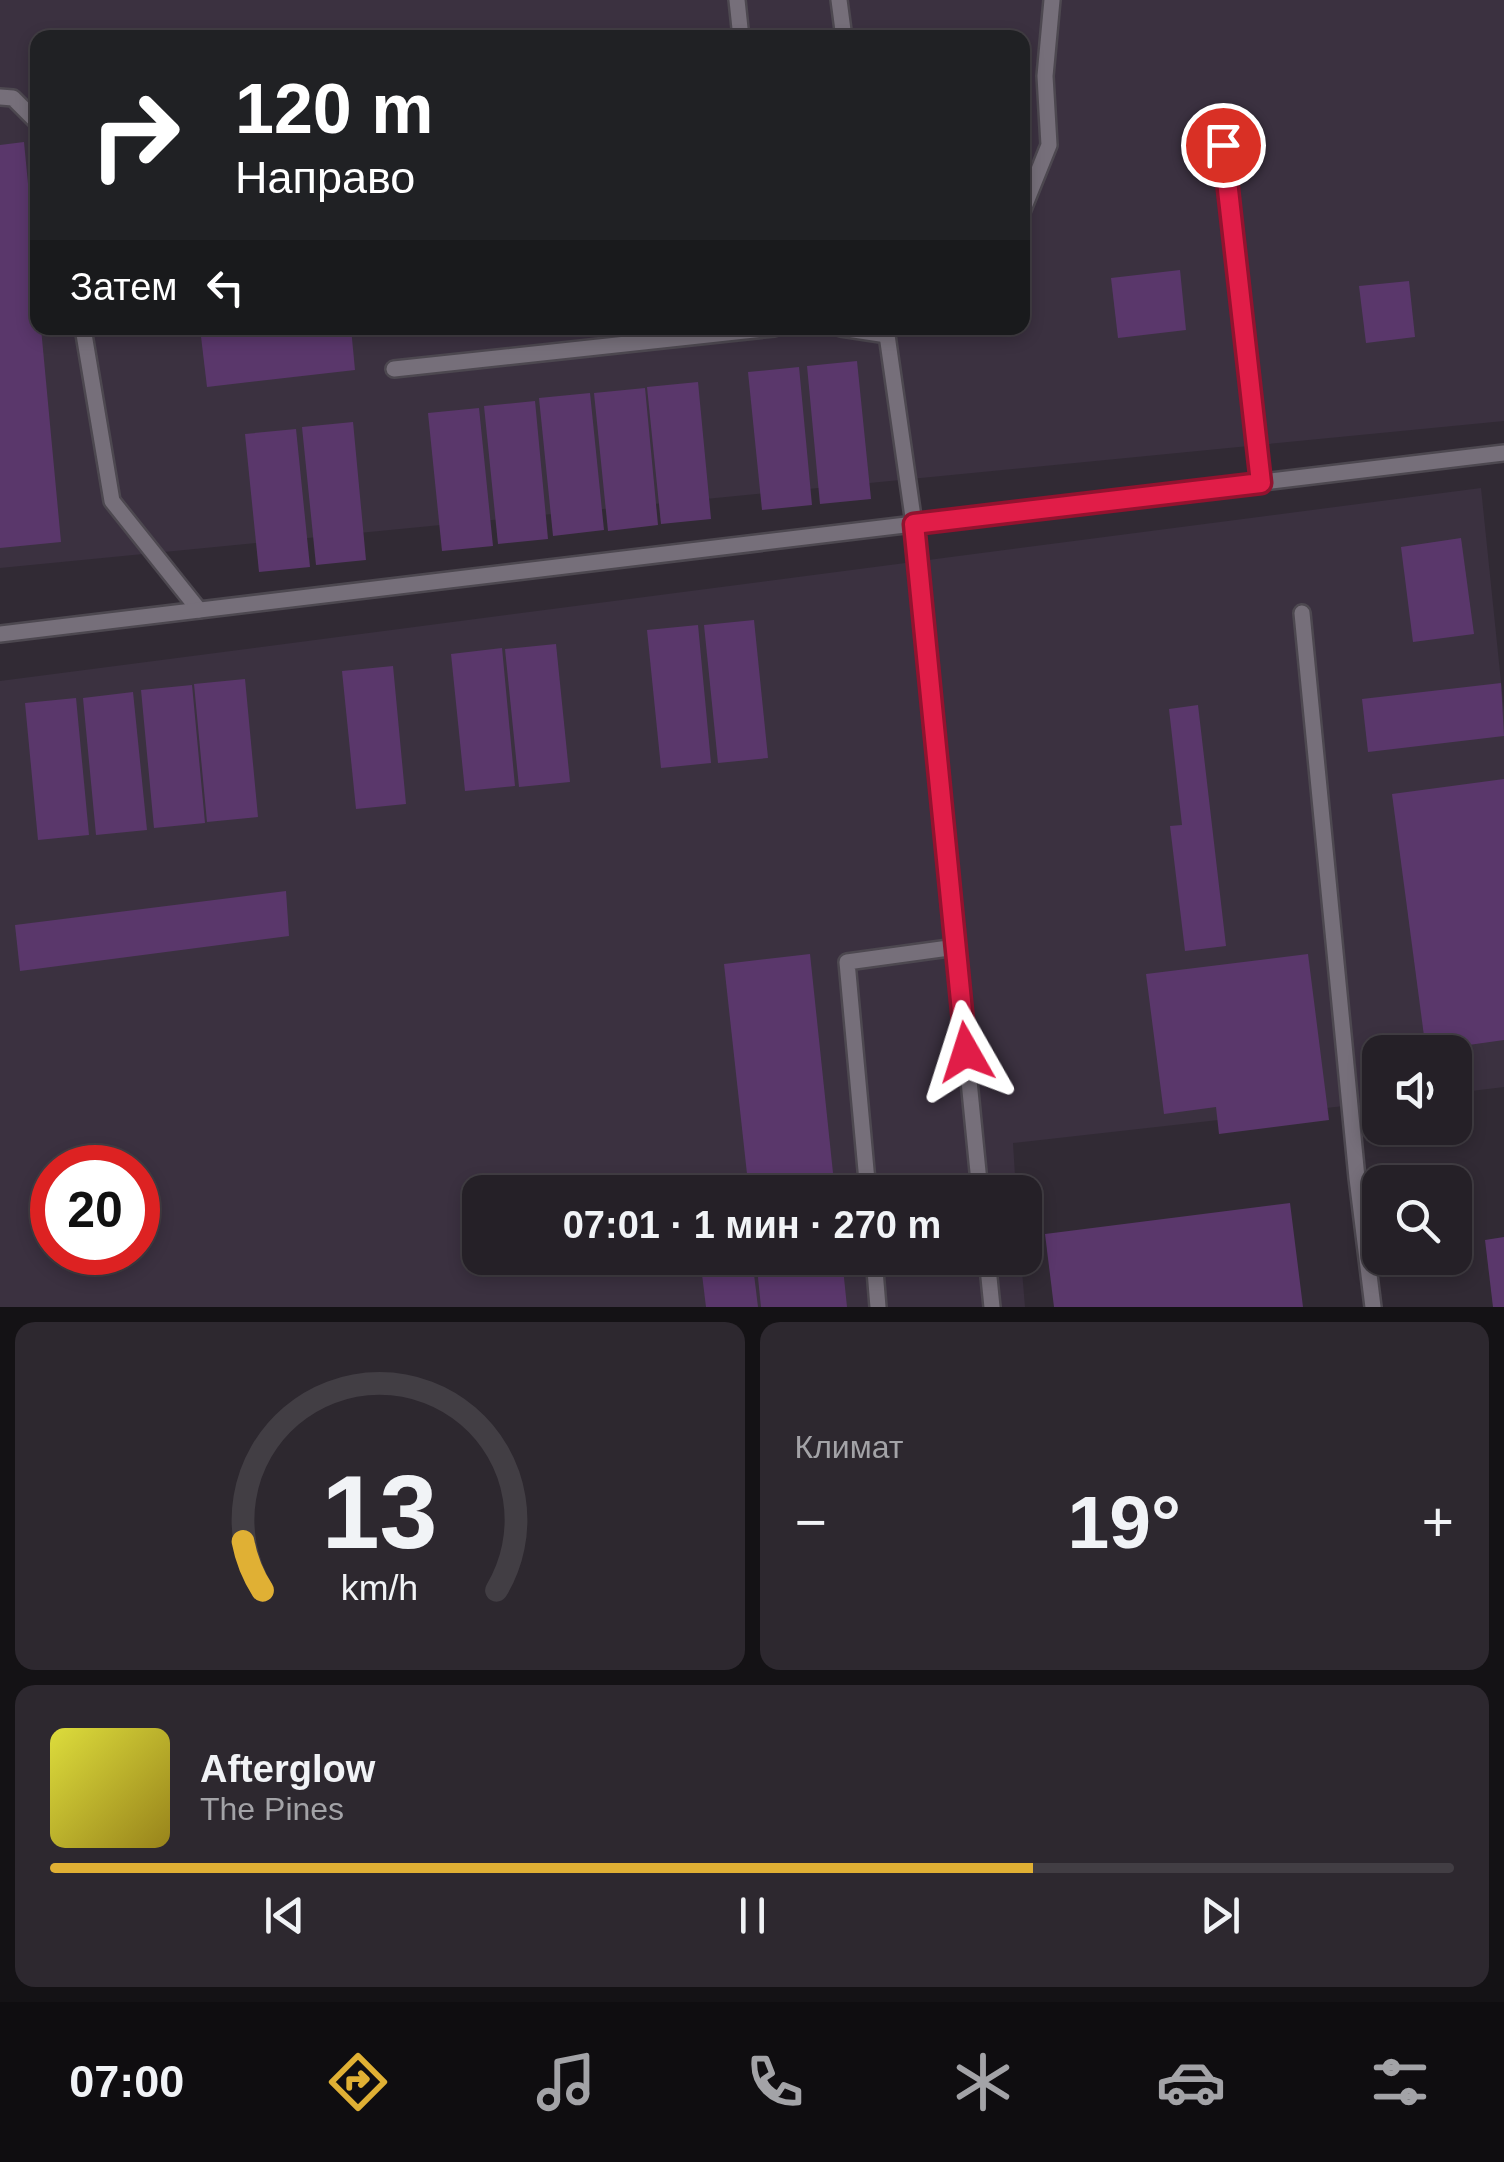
<!DOCTYPE html>
<html lang="ru">
<head>
<meta charset="utf-8">
<style>
  body { margin:0; font-family:Helvetica,sans-serif; background:#2d282f; color:#f1f3f6; height:100vh; display:flex; flex-direction:column; font-size:38px; white-space:nowrap }
  * { box-sizing:border-box; margin:0 }
  p { font-size:32px; color:#a3a3a7 }
  .icon { flex:none; width:55px; height:55px; fill:none; stroke:currentColor; stroke-width:2; stroke-linecap:round; stroke-linejoin:round }
  .map { position:relative; height:1307px; overflow:hidden }
  .details { display:flex; flex-direction:column; gap:15px; padding:15px; background:#141215; flex:1 }
  .details>* { flex:none }
  .top-card { position:absolute; left:30px; top:30px; width:1000px; height:305px; border-radius:20px; box-shadow:0 5px 15px #0003,0 0 0 2px #423e44; background:#202124; color:#fff; overflow:hidden }
  .controls { position:absolute; left:1362px; top:1035px; display:grid; gap:20px }
  .controls a { display:grid; place-items:center; width:110px; height:110px; border-radius:20px; background:#252027; box-shadow:0 5px 15px #0003,0 0 0 2px #423e44; font-size:50px }
  .speed { position:absolute; left:30px; top:1145px; display:flex; gap:20px; font-size:50px; font-weight:700; text-align:center }
  .speed>* { display:grid; place-content:center; width:130px; height:130px; border-radius:50%; background:#252027; box-shadow:0 5px 15px #0003,0 0 0 2px #423e44; line-height:1 }
  .speed .limit { border:15px solid #d22; background:#fff; color:#111 }
  .pin { position:absolute; display:grid; place-items:center; width:85px; height:85px; color:#fff; margin:-42px; border:5px solid #fff; border-radius:50%; box-shadow:0 2px 10px #0007 }
  .me { position:absolute; width:110px; margin:-55px; rotate:354deg; stroke-linejoin:round; filter:drop-shadow(0 0 8px #0008) }
  .turn { display:flex; align-items:center; gap:35px; height:210px; padding:0 40px; font-size:45px }
  .turn .icon { width:130px; height:130px; stroke-width:2.5 }
  .turn b { display:block; font-size:70px; line-height:85px }
  .then { display:flex; align-items:center; height:95px; padding:0 40px; background:#0003; gap:20px; font-size:38px }
  .big { font-size:75px; font-weight:600; line-height:1.1 }
  .details .tile { flex:1; display:flex; flex-direction:column; justify-content:center; gap:15px; min-width:0; padding:0 35px; border-radius:20px; background:#2d282f }
  .details .dial { align-items:center; gap:0 }
  .dial svg { height:260px; overflow:visible; fill:none; stroke:#423e44; stroke-width:7; stroke-linecap:round; text-anchor:middle }
  .dial text { fill:#f1f3f6; stroke:none }
  .song { display:flex; align-items:center; gap:30px }
  .cover { width:120px; height:120px; border-radius:15px; background:linear-gradient(135deg,hsl(60 70% 55%),hsl(50 70% 35%)) }
  .played { height:10px; border-radius:5px; background:linear-gradient(90deg,#e0b034 70%,#423e44 70%) }
  .keys { display:flex; justify-content:space-around; direction:ltr }
  .heat { display:flex; justify-content:space-between; align-items:center; font-size:55px; direction:ltr }
  .details .tiles { flex:1; display:grid; gap:15px; grid-template-columns:1fr 1fr }
  .tile:last-child { grid-column:span 2 }
  .trip { position:absolute; left:462px; top:1175px; width:580px; height:100px; border-radius:20px; background:#252027; box-shadow:0 5px 15px #0003,0 0 0 2px #423e44; font-weight:600; line-height:100px; text-align:center }
  .tabs { display:flex; height:160px; justify-content:space-around; align-items:center; background:#0f0d10; color:#a3a3a7 }
  .tabs .icon { width:70px; height:70px }
  .tabs .selected { color:#e0b034 }
  .tabs b { font-size:45px; color:#f1f3f6 }
  .map>svg:first-child { display:block }
  .built { fill:#3b3140; fill-rule:evenodd }
  .building { fill:#5a376b }
  .lines { fill:none; stroke-linecap:round; stroke-linejoin:round }
  .lane-casing { stroke:#4d4850; stroke-width:20 }
  .lane { stroke:#766f7a; stroke-width:15 }
  .route-casing { stroke:#92132f; stroke-width:25 }
  .route { stroke:#e11d48; stroke-width:18 }
</style>
</head>
<body>
<div class="map">
<svg width="1504" height="1307" viewBox="0 0 1504 1307">
  <rect width="100%" height="100%" fill="#312a34"/>
  <!-- built -->
  <g class="built">
    <path d="M 0,0 L 1504,0 L 1504,421 L 0,568 ZM 38,38 L 1022,38 L 1022,328 L 38,328 Z"/>
    <path d="M 1481,488 L 1504,711 L 1504,1087 L 1455,1093 L 1455,1052 L 1380,1052 L 1380,1102 L 1013,1143 L 1016,1192 L 480,1192 L 480,1258 L 1021,1258 L 1025,1307 L 0,1307 L 0,681 ZM 52,1168 L 138,1168 L 138,1252 L 52,1252 Z"/>
  </g>
  <!-- building -->
  <g class="building">
    <polygon points="24,142 38,288 38,328 41,328 61,542 0,548 0,145"/>
    <polygon points="1180,270 1186,330 1118,338 1111,278"/>
    <polygon points="1409,281 1415,337 1366,343 1359,286"/>
    <polygon points="200,328 351,328 355,370 207,387"/>
    <polygon points="857,361 871,499 820,504 807,366"/>
    <polygon points="799,367 812,505 762,510 748,372"/>
    <polygon points="698,382 711,519 661,524 647,387"/>
    <polygon points="645,388 658,525 608,531 594,393"/>
    <polygon points="590,393 604,530 553,536 539,398"/>
    <polygon points="535,401 548,539 498,544 484,406"/>
    <polygon points="479,408 493,546 442,551 428,413"/>
    <polygon points="353,422 366,560 316,565 302,427"/>
    <polygon points="296,429 310,567 259,572 245,434"/>
    <polygon points="1461,538 1474,634 1413,642 1401,547"/>
    <polygon points="754,620 768,758 718,763 704,625"/>
    <polygon points="698,625 711,763 661,768 647,630"/>
    <polygon points="556,644 570,782 519,787 505,649"/>
    <polygon points="502,648 515,786 465,791 451,654"/>
    <polygon points="393,666 406,804 356,809 342,671"/>
    <polygon points="245,679 258,817 207,822 194,684"/>
    <polygon points="1501,683 1504,736 1368,752 1362,699"/>
    <polygon points="192,685 205,823 154,828 141,690"/>
    <polygon points="133,692 147,830 96,835 83,698"/>
    <polygon points="76,698 89,835 38,840 25,703"/>
    <polygon points="1198,705 1226,946 1185,951 1170,826 1182,825 1169,709"/>
    <polygon points="1504,779 1504,1040 1426,1051 1392,794"/>
    <polygon points="286,891 289,936 20,971 15,925"/>
    <polygon points="810,954 835,1192 749,1192 724,964"/>
    <polygon points="1308,954 1329,1120 1219,1134 1216,1107 1164,1114 1146,974"/>
    <polygon points="1290,1203 1303,1307 1054,1307 1045,1234"/>
    <polygon points="1504,1237 1504,1307 1493,1307 1485,1240"/>
    <polygon points="700,1258 752,1258 758,1307 706,1307"/>
    <polygon points="756,1258 842,1258 847,1307 761,1307"/>
  </g>
  <g class="lines">
    <defs>
      <g id="lane">
        <polyline points="737,0 741,38"/>
        <polyline points="839,0 844,38"/>
        <polyline points="0,97 13,98 38,123"/>
        <polyline points="1223,145 1261,483"/>
        <polyline points="1022,212 1049,145 1045,76 1052,0"/>
        <polyline points="83,328 112,501 199,610"/>
        <polyline points="841,328 887,335"/>
        <polyline points="886,328 914,524 980,1192"/>
        <polyline points="394,369 774,328"/>
        <polyline points="1302,613 1357,1178 1373,1307"/>
        <polyline points="0,634 1504,453"/>
        <polyline points="868,1192 847,962 956,947"/>
        <polyline points="874,1258 878,1307"/>
        <polyline points="987,1258 992,1307"/>
      </g>
    </defs>
    <!-- lane casing -->
    <use href="#lane" class="lane-casing"/>
    <!-- lane -->
    <use href="#lane" class="lane"/>
  </g>
  <g class="lines">
    <defs>
      <polyline id="route" points="966,1052 914,524 1261,483 1223,145"/>
    </defs>
    <!-- route casing -->
    <use href="#route" class="route-casing"/>
    <!-- route -->
    <use href="#route" class="route"/>
  </g>
</svg>
<div class="controls">
<a><svg class="icon" aria-label="sound" viewBox="0 0 24 24"><path d="M4 9h4l5-4v14l-5-4H4zM17 9q2 3 0 6"/></svg></a>
<a><svg class="icon" aria-label="search" viewBox="0 0 24 24"><circle cx="10" cy="10" r="6"/><path d="M15 15l6 6"/></svg></a>
</div>
<div class="speed"><div class="limit">20</div></div>
<div class="pin" style="left:1223px;top:145px;background:#d93025"><svg class="icon" aria-label="arrive" viewBox="0 0 24 24"><path d="M6 21V4h12l-3 4 3 4H6"/></svg></div>
<svg class="me" style="left:966px;top:1052px" viewBox="-20 -20 40 40"><path d="M0-17L14 15 0 8-14 15z" fill="#e11d48" stroke="#fff" stroke-width="4"/></svg>
<div class="trip">07:01 · 1 мин · 270 m</div>
<div class="top-card">
<div class="turn"><svg class="icon" aria-label="right" viewBox="0 0 24 24"><path d="M7 20v-9h11M14 6l5 5-5 5"/></svg><div><b>120 m</b>Направо</div></div>
<div class="then">Затем<svg class="icon" aria-label="left" viewBox="0 0 24 24"><path d="M17 20v-9H6M10 6l-5 5 5 5"/></svg></div>
</div>
</div>
<section class="details">
<div class="tiles">
<div class="tile dial"><svg viewBox="0 0 100 80">
<path d="M14 69A42 42 0 1 1 86 69"/>
<path d="M14 69A42 42 0 0 1 8 54" stroke="#e0b034"/>
<text x="50" y="56" font-size="32" font-weight="700">13</text>
<text x="50" y="72" font-size="11">km/h</text>
</svg></div>
<div class="tile"><p>Климат</p>
<div class="heat"><a>−</a><b class="big">19°</b><a>+</a></div>
</div>
<div class="tile">
<div class="song"><i class="cover"></i><div><b>Afterglow</b><p>The Pines</p></div></div>
<div class="played"></div>
<div class="keys"><svg class="icon" aria-label="previous" viewBox="0 0 24 24"><path d="M18 5L8 12l10 7zM5 5v14"/></svg><svg class="icon" aria-label="pause" viewBox="0 0 24 24"><path d="M8 5v14M16 5v14"/></svg><svg class="icon" aria-label="next" viewBox="0 0 24 24"><path d="M6 5l10 7-10 7zM19 5v14"/></svg></div>
</div>
</div>
</section>
<nav class="tabs">
<b>07:00</b>
<svg class="icon selected" aria-label="directions" viewBox="0 0 24 24"><path d="M12 3l9 9-9 9-9-9zM9 14v-3h6M13 9l2 2-2 2"/></svg>
<svg class="icon" aria-label="music" viewBox="0 0 24 24"><path d="M9 18V5l10-2v13"/><circle cx="6" cy="18" r="3"/><circle cx="16" cy="16" r="3"/></svg>
<svg class="icon" aria-label="phone" viewBox="0 0 24 24"><path d="M5 4h4l2 5-3 2q2 4 5 5l2-3 5 2v4C11 20 4 13 5 4z"/></svg>
<svg class="icon" aria-label="climate" viewBox="0 0 24 24"><path d="M12 3v18M4 7l16 10M4 17L20 7"/></svg>
<svg class="icon" aria-label="car" viewBox="0 0 24 24"><path d="M5 17H2v-5l4-1 3-4h7l3 4 3 1v5h-3M9 17h6M6 11h13"/><circle cx="7" cy="17" r="2"/><circle cx="17" cy="17" r="2"/></svg>
<svg class="icon" aria-label="filters" viewBox="0 0 24 24"><path d="M4 7h16M4 17h16"/><circle cx="9" cy="7" r="2"/><circle cx="15" cy="17" r="2"/></svg>
</nav>
</body>
</html>
